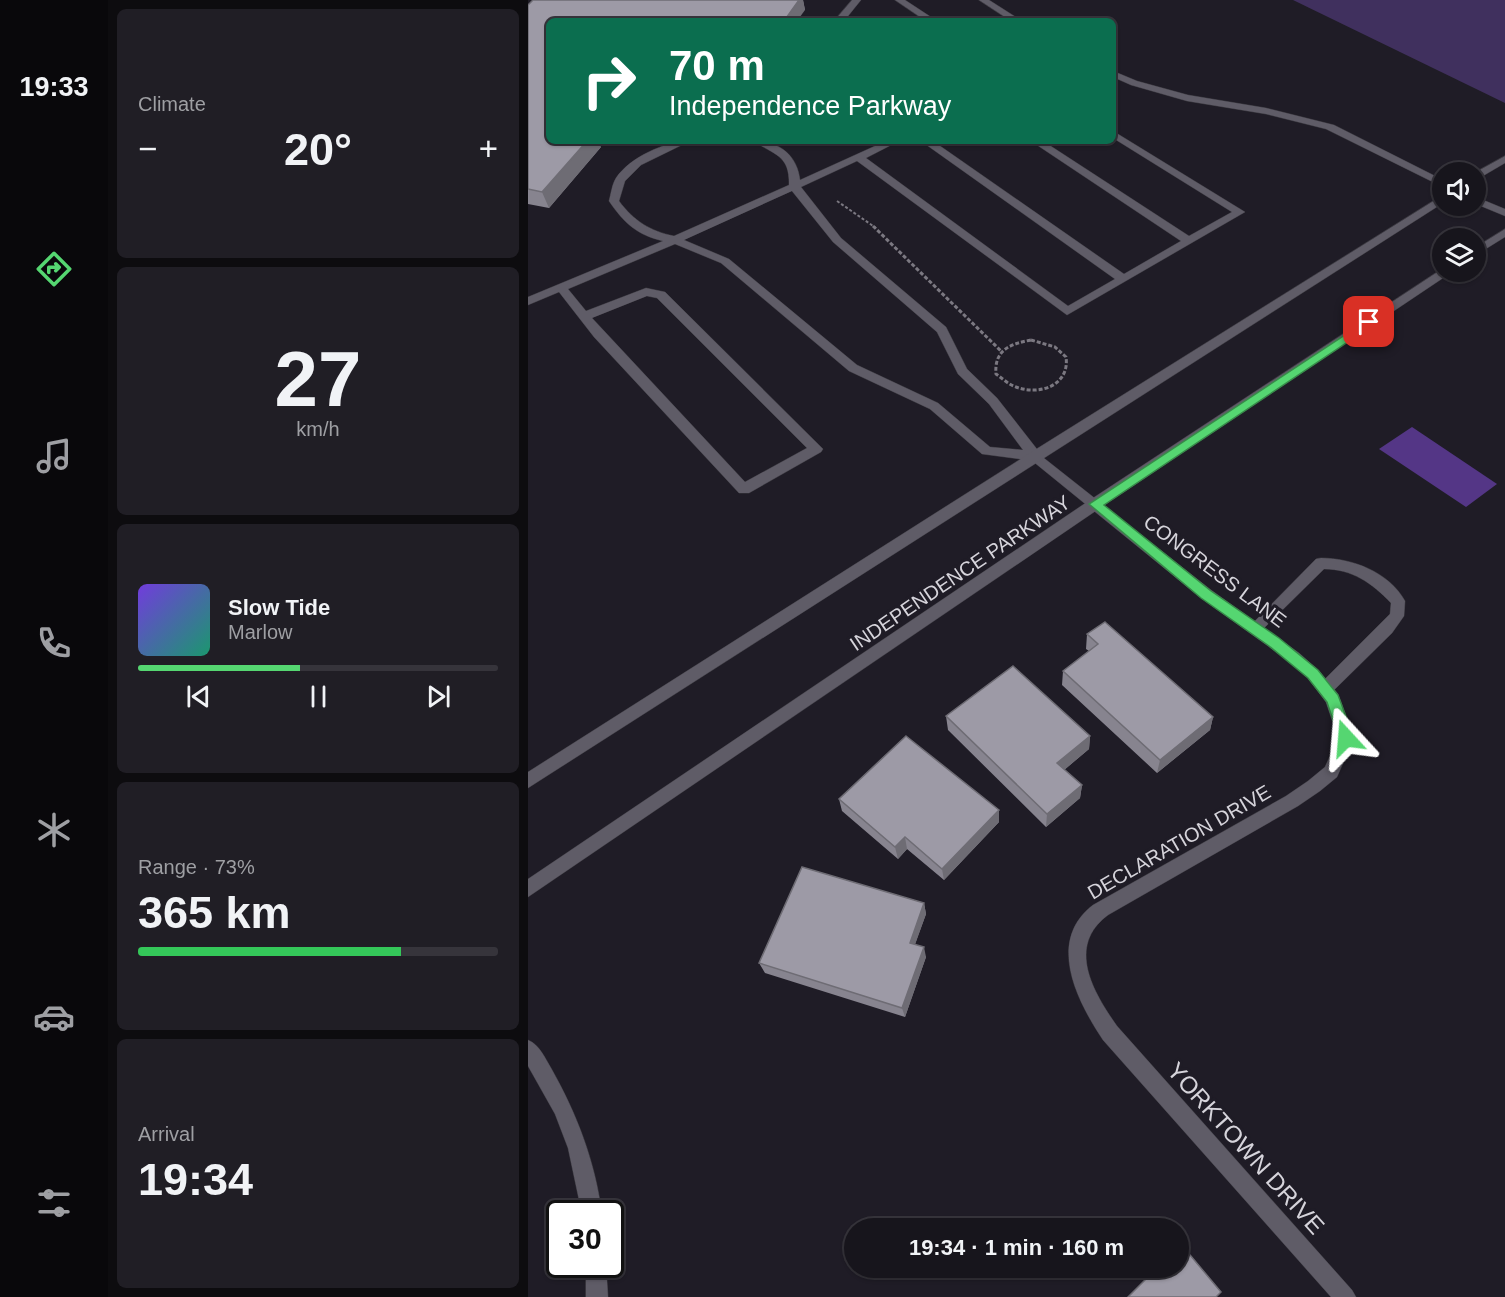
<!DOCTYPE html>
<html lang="en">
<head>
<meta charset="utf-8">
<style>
  body { margin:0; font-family:Arial,sans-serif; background:#201e25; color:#f1f3f6; height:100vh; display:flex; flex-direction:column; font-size:22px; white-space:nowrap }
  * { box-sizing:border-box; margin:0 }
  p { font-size:20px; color:#9e9fa3 }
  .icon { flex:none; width:33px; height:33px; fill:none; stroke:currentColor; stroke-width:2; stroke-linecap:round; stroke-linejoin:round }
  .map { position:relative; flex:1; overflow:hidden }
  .side { display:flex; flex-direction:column; gap:9px; padding:9px; background:#0d0c0f; width:420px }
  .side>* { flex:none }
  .hud { position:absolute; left:18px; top:18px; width:570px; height:126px; border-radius:9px; box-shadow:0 2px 4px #0004,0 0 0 2px #36343b; background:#0b6e4f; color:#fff; overflow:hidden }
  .tools { position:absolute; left:904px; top:162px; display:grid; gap:12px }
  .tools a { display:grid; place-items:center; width:54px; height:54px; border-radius:50%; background:#17151c; box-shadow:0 2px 4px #0004,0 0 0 2px #36343b; font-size:30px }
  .speed { position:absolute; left:18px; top:1200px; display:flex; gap:12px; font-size:30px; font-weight:700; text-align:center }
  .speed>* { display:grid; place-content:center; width:78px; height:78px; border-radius:50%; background:#17151c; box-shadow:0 2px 4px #0004,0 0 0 2px #36343b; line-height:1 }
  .speed .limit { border:3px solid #111; border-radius:9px; background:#fff; color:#111 }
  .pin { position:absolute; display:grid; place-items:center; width:51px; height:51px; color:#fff; margin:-26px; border-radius:12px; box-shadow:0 3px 9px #0006 }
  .me { position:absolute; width:66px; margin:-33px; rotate:341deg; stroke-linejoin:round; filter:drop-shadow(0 0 4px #0008) }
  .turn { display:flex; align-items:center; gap:21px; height:126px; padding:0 24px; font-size:27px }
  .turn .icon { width:78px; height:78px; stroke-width:2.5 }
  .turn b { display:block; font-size:42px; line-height:51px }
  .big { font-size:45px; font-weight:600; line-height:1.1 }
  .side .card { flex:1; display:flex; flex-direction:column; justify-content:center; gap:9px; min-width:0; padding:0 21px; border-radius:9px; background:#201e25 }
  .side .dial { align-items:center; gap:0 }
  .dial b { font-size:78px; line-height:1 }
  .song { display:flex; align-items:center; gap:18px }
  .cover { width:72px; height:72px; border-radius:9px; background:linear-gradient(135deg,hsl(260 70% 55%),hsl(160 70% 35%)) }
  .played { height:6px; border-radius:3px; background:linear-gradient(90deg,#55d671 45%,#36343b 45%) }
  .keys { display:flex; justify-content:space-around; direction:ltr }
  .heat { display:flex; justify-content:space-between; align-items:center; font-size:33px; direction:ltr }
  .charge { height:9px; border-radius:4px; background:linear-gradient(90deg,#34c759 73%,#36343b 0) }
  .trip { position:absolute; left:316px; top:1218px; width:345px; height:60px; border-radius:30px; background:#17151c; box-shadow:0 2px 4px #0004,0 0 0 2px #36343b; font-weight:600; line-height:60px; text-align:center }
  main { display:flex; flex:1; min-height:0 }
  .tab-bar { display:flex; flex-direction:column; width:108px; justify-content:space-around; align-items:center; background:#09080b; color:#9e9fa3 }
  .tab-bar .icon { width:42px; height:42px }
  .tab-bar .active { color:#55d671 }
  .tab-bar b { font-size:27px; color:#f1f3f6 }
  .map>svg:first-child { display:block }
  .green { fill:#40305e }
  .water { fill:#543686 }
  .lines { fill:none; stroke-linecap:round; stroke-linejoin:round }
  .lane-casing { stroke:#3a383f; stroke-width:1 }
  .street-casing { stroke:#3a383f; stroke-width:1 }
  .secondary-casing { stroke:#3a383f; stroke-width:1 }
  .path-far1 { stroke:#7b7881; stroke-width:2; stroke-dasharray:3 2; stroke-linecap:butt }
  .path { stroke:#7b7881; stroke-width:3; stroke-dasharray:4 2; stroke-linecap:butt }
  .lane { fill:#5f5c67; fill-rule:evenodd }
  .street { fill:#5f5c67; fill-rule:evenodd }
  .secondary { fill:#5f5c67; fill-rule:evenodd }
  .wall { fill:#87848f }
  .shaded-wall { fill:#6e6c74 }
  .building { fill:#9d9aa6; stroke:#6e6c74; stroke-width:1.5 }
  .route { fill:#55d671; stroke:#378b49; stroke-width:1.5 }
  .labels { text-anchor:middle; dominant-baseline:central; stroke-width:6; stroke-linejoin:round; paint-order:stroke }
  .street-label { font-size:20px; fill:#d6d4db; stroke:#1f1c26 }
  .near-street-label { font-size:24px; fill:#d6d4db; stroke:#1f1c26 }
</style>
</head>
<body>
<main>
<nav class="tab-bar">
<b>19:33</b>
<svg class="icon active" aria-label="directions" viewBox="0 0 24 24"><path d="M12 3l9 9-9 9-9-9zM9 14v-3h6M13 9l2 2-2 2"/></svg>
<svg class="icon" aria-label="music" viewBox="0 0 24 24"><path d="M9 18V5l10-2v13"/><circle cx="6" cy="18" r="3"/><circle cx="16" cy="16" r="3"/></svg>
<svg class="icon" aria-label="phone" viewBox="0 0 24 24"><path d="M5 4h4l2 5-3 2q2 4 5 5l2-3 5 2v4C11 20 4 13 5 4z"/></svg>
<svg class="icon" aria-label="climate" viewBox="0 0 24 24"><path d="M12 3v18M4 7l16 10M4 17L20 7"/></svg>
<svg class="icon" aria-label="car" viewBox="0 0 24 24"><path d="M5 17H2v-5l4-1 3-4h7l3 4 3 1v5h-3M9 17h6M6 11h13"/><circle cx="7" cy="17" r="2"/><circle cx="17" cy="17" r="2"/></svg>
<svg class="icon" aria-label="filters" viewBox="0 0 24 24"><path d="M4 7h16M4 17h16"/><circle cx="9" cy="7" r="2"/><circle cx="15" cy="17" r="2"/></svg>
</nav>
<section class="side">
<div class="card"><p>Climate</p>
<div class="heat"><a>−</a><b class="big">20°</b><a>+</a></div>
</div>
<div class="card dial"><b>27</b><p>km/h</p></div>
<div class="card">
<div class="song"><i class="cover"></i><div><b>Slow Tide</b><p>Marlow</p></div></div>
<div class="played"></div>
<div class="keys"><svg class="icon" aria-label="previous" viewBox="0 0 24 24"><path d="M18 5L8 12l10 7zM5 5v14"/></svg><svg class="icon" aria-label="pause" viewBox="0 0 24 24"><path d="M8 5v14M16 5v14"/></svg><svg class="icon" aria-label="next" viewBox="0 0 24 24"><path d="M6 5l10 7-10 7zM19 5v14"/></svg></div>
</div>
<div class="card"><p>Range · 73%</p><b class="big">365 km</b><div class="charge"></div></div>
<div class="card"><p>Arrival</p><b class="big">19:34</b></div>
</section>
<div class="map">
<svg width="977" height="1297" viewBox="0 0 977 1297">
  <rect width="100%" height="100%" fill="#1f1c26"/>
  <!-- green -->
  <polygon class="green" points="765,0 977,0 977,103"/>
  <!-- water -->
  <polygon class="water" points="884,427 969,484 938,507 851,449"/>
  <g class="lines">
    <defs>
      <g id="lane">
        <polygon points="324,0 333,0 316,21 306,21"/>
        <polygon points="367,0 377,0 409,21 398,21"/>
        <polygon points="451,0 461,0 494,21 483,21"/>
        <polygon points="585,71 609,81 660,95 738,108 806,125 915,180 915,187 798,129 738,114 659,101 603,85 585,77"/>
        <path d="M 585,131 L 717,212 L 539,315 L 329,161 L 273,187 L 313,238 L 418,327 L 439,369 L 469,398 L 512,453 L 514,456 L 507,461 L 454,454 L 402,409 L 321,371 L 193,263 L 147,244 L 40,289 L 58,311 L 118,288 L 137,292 L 295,449 L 293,452 L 221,493 L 211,493 L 66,337 L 31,292 L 0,305 L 0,297 L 135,241 C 109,235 96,223 81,201 C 83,194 84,184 88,178 C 102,157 138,141 162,141 L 113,165 L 97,181 L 91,201 C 106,221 122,231 146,236 L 261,185 C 262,154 245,155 226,141 C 250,141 269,154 272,180 L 358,141 L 371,141 L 338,158 L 540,306 L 587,279 L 393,141 L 405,141 L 596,274 L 653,241 L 503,141 L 515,141 L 661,236 L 704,212 L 585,138 ZM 264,191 L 305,242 L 409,332 L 430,374 L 461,404 L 495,450 L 462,447 L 410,403 L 329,365 L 201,259 L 156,240 ZM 119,296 L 129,298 L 279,448 L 217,482 L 64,318 Z"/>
        <path d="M 793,558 C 824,558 861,572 877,601 L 876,616 L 864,633 L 802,694 L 797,695 L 792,694 L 789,689 L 792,684 L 862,614 L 863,603 C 844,583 824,569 796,569 L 732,632 L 722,632 L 720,628 L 788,559 Z"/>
      </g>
      <g id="street">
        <path d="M 507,451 L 683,590 L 771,653 L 790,670 L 810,694 L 826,738 L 809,777 L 792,791 L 770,806 L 580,915 C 538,946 565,992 589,1026 L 824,1290 L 828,1297 L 803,1297 L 575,1040 C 549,1001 518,941 565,905 L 758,796 L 780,781 L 797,767 L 810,738 L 798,702 L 780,678 L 761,661 L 673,598 L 502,459 L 500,456 Z"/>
        <path d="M 0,1040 C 11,1044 17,1058 23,1068 C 49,1114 67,1161 74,1214 L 54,1214 L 40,1148 L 27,1114 L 0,1066 Z"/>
        <polygon points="58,1264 78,1264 80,1297 58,1297"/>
      </g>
      <g id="secondary">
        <polygon points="977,156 977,163 948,180 948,172"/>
        <polygon points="915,195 915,203 0,788 0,772 502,453"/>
        <polygon points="948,197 977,209 977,216 948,204"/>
        <polygon points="977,229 977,237 948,255 948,247"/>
        <polygon points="914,269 924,272 572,508 0,897 0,879 562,500"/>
      </g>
    </defs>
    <!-- lane casing -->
    <use href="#lane" class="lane-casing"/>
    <!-- street casing -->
    <use href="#street" class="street-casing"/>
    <!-- secondary casing -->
    <use href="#secondary" class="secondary-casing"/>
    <!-- path-far1 -->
    <polyline class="path-far1" points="309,201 348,228"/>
    <!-- path -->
    <g class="path">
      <polyline points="345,226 473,351"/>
      <path d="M 503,340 L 527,347 L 538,357 C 542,385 512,396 488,387 C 481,385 474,378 468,374 C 466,350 482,344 503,340 Z"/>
    </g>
    <!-- lane -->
    <use href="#lane" class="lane"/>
    <!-- street -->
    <use href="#street" class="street"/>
    <!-- secondary -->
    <use href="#secondary" class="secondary"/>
  </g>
  <!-- wall -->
  <g class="wall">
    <polygon points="5,0 275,0 277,10 21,21 21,141 73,147 21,208 0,204 0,5"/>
    <polygon points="559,634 685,717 682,730 629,773 534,685 535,671 561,651 558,649"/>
    <polygon points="418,716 562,736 561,749 536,770 554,785 552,798 518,827 420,730"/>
    <polygon points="311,799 471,810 471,822 416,880 379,849 370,859 314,811"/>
    <polygon points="396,903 398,914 387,944 398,957 377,1017 237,973 231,963"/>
  </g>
  <!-- shaded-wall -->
  <g class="shaded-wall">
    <polygon points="271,0 275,0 277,10 269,21 256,21"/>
    <polygon points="59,141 71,141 73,147 21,208 14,192"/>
    <polygon points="685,717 682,730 629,773 632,760"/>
    <polygon points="562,736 561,749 529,776 529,763"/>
    <polygon points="554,785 552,798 518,827 519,814"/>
    <polygon points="471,810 471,822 416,880 414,869"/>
    <polygon points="377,837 379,849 370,859 367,847"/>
    <polygon points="396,903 398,914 384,953 382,943"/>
    <polygon points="396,947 398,957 377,1017 374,1008"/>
  </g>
  <!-- building -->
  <g class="building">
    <polygon points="5,0 271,0 256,21 21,21 21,141 59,141 14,192 0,189 0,5"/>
    <polygon points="577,622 685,717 632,760 535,671 570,644 559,634"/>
    <polygon points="485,666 562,736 529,763 554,785 519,814 418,716"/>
    <polygon points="378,736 471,810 414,869 377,837 367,847 311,799"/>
    <polygon points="274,867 396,903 382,943 396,947 374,1008 231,963"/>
    <polygon points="652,1243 693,1292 688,1297 600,1297 629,1268 651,1268 651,1244"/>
  </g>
  <!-- route -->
  <polygon class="route" points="841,319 845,320 845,325 576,505 683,591 751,638 790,670 810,695 826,738 823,742 818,744 813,742 811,738 799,702 780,678 741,646 673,598 561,504"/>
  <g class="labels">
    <!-- street labels -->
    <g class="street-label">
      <text transform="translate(687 571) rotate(37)">CONGRESS LANE</text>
      <text transform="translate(432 573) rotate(-34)">INDEPENDENCE PARKWAY</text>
      <text transform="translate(651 842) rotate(-30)">DECLARATION DRIVE</text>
    </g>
    <!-- near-street labels -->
    <g class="near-street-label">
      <text transform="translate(718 1148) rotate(48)">YORKTOWN DRIVE</text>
    </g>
  </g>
</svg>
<div class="tools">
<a><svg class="icon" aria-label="sound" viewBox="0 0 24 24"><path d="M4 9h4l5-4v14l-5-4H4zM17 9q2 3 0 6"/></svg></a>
<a><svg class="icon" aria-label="layers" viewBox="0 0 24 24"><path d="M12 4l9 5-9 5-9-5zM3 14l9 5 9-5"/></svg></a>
</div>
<div class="speed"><div class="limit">30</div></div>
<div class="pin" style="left:841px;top:322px;background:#d93025"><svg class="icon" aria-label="arrive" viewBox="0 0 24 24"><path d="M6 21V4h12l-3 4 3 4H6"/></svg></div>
<svg class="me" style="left:818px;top:738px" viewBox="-20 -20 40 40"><path d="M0-17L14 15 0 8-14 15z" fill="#55d671" stroke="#fff" stroke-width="4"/></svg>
<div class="trip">19:34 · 1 min · 160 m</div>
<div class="hud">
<div class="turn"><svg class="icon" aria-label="right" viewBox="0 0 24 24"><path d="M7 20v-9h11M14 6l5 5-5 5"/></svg><div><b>70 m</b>Independence Parkway</div></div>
</div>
</div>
</main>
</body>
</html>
